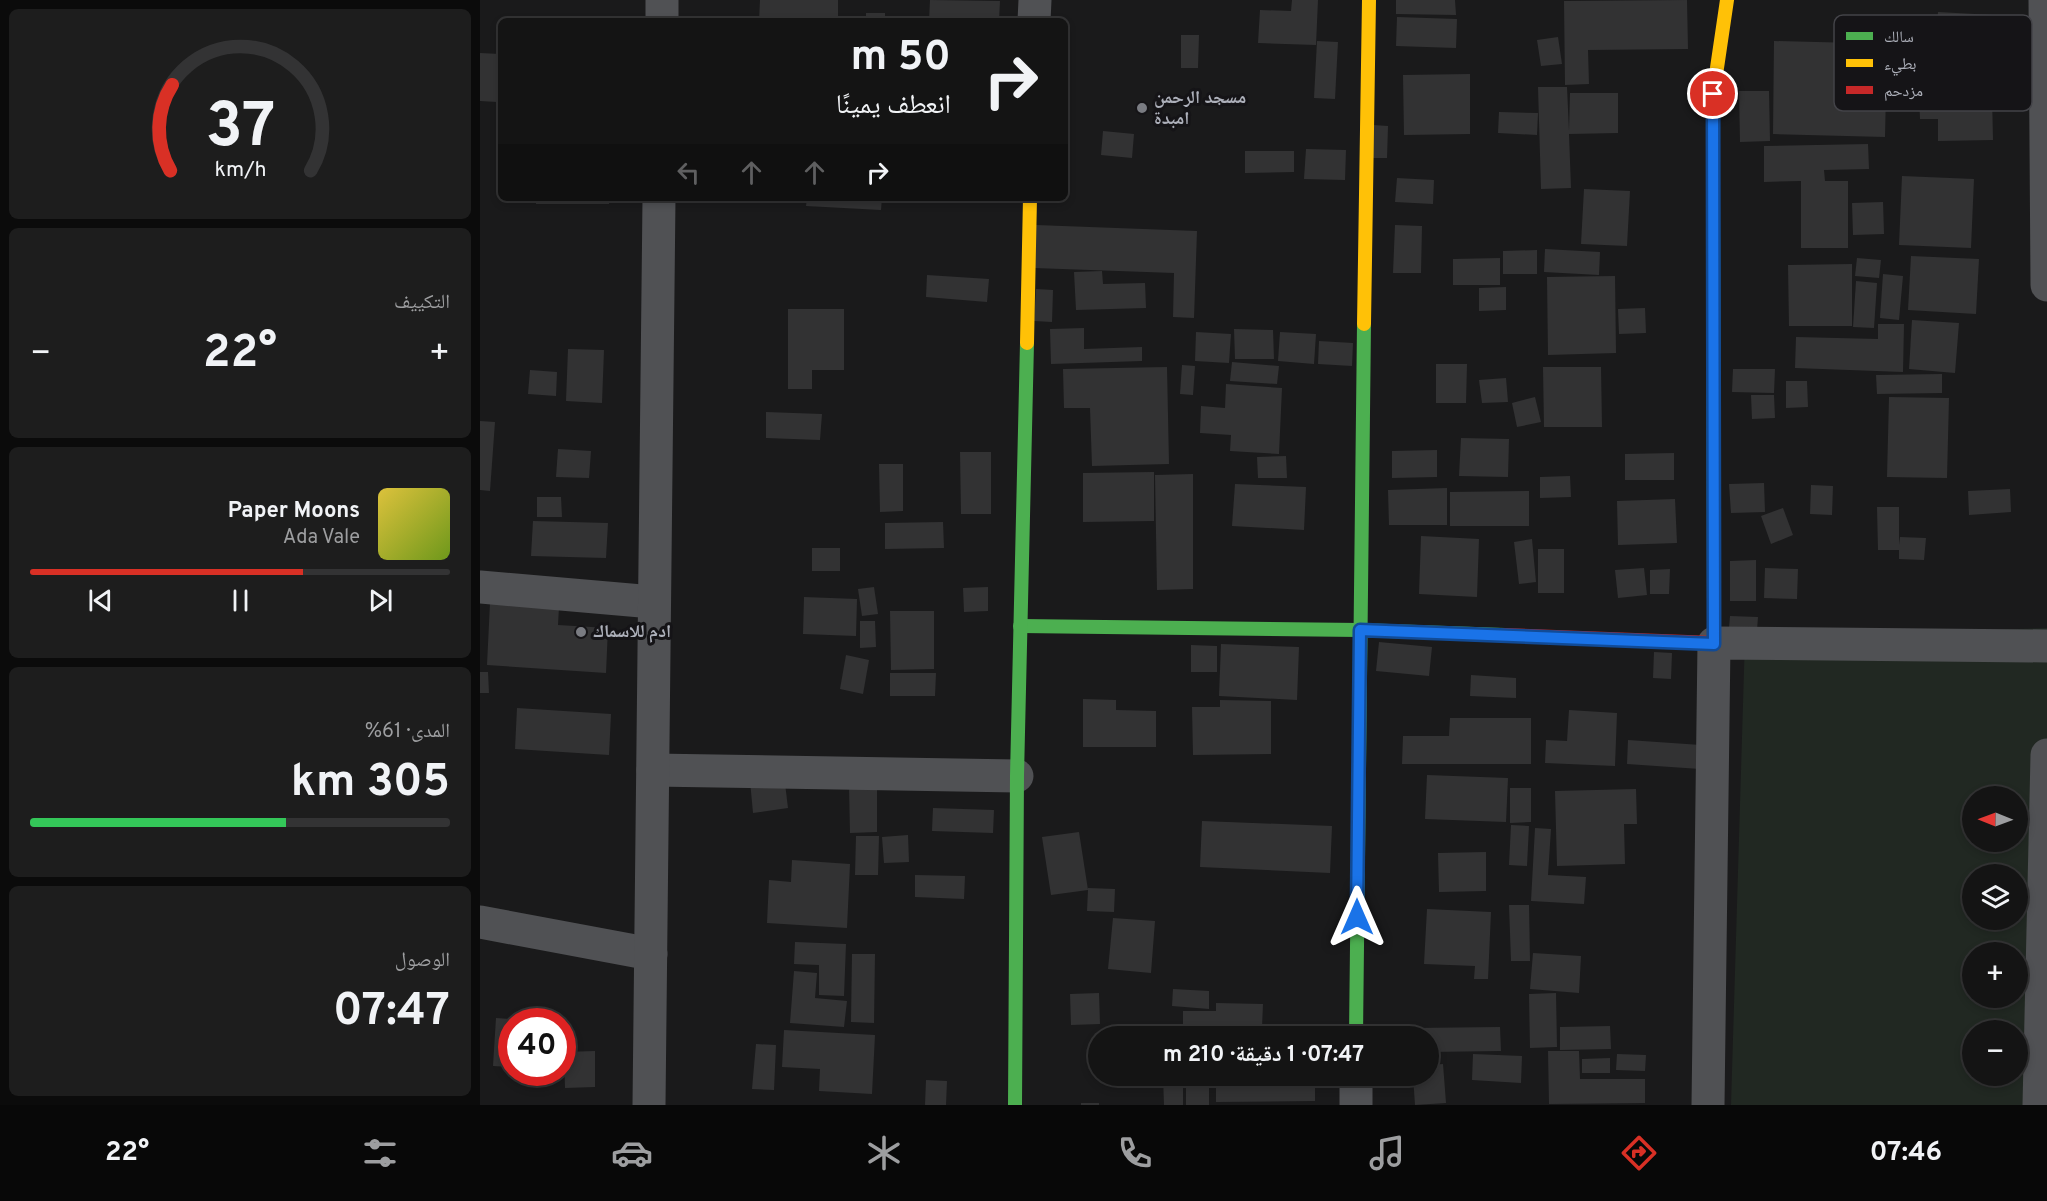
<!DOCTYPE html>
<html lang="ar">
<head>
<meta charset="utf-8">
<style>
  body { margin:0; font-family:Overpass,"Noto Naskh Arabic",sans-serif; background:#1d1d1d; color:#f1f3f6; direction:rtl; height:100vh; display:flex; flex-direction:column; font-size:22px; white-space:nowrap }
  * { box-sizing:border-box; margin:0 }
  p { font-size:20px; color:#9d9ea0 }
  .icon { flex:none; width:33px; height:33px; fill:none; stroke:currentColor; stroke-width:2; stroke-linecap:round; stroke-linejoin:round }
  .map { position:relative; flex:1; overflow:hidden; direction:ltr }
  .details { display:flex; flex-direction:column; gap:9px; padding:9px; background:#0b0b0b; width:480px }
  .details>* { flex:none }
  .hud { position:absolute; left:18px; top:18px; width:570px; height:183px; border-radius:9px; box-shadow:0 3px 9px #0003,0 0 0 2px #333334; direction:rtl; background:#141414; color:#f1f3f6; overflow:hidden }
  .needle { width:39px; rotate:271deg }
  .controls { position:absolute; left:1482px; top:786px; display:grid; gap:12px }
  .controls a { display:grid; place-items:center; width:66px; height:66px; border-radius:50%; background:#141414; box-shadow:0 3px 9px #0003,0 0 0 2px #333334; font-size:30px }
  .speed { position:absolute; left:18px; top:1008px; display:flex; gap:12px; font-size:30px; font-weight:700; text-align:center }
  .speed>* { display:grid; place-content:center; width:78px; height:78px; border-radius:50%; background:#141414; box-shadow:0 3px 9px #0003,0 0 0 2px #333334; line-height:1 }
  .speed .limit { border:9px solid #d22; background:#fff; color:#111 }
  .pin { position:absolute; display:grid; place-items:center; width:51px; height:51px; color:#fff; margin:-26px; border:3px solid #fff; border-radius:50%; box-shadow:0 2px 6px #0007 }
  .me { position:absolute; width:66px; margin:-33px; rotate:0deg; stroke-linejoin:round; filter:drop-shadow(0 0 4px #0008) }
  .turn { display:flex; align-items:center; gap:21px; height:126px; padding:0 18px; font-size:27px }
  .turn .icon { width:78px; height:78px; stroke-width:2.5 }
  .turn b { display:block; font-size:42px; line-height:51px }
  .lanes { display:flex; align-items:center; height:57px; padding:0 18px; background:#0003; justify-content:center; gap:30px; direction:ltr }
  .lanes .off { opacity:.35 }
  .big { font-size:45px; font-weight:700; line-height:1.1 }
  .details .widget { flex:1; display:flex; flex-direction:column; justify-content:center; gap:9px; min-width:0; padding:0 21px; border-radius:9px; background:#1d1d1d }
  .details .dial { align-items:center; gap:0 }
  .dial svg { height:156px; overflow:visible; fill:none; stroke:#333334; stroke-width:7; stroke-linecap:round; text-anchor:middle }
  .dial text { fill:#f1f3f6; stroke:none }
  .song { display:flex; align-items:center; gap:18px }
  .cover { width:72px; height:72px; border-radius:9px; background:linear-gradient(135deg,hsl(50 70% 55%),hsl(80 70% 35%)) }
  .played { height:6px; border-radius:3px; background:linear-gradient(90deg,#d93025 65%,#333334 65%) }
  .keys { display:flex; justify-content:space-around; direction:ltr }
  .heat { display:flex; justify-content:space-between; align-items:center; font-size:33px; direction:ltr }
  .charge { height:9px; border-radius:4px; background:linear-gradient(90deg,#34c759 61%,#333334 0) }
  .trip { position:absolute; left:608px; top:1026px; width:351px; height:60px; border-radius:30px; background:#141414; box-shadow:0 3px 9px #0003,0 0 0 2px #333334; font-weight:700; line-height:60px; text-align:center; direction:rtl }
  .tabs { display:flex; height:96px; justify-content:space-around; align-items:center; background:#080808; color:#9d9ea0 }
  .tabs .icon { width:42px; height:42px }
  .tabs .selected { color:#d93025 }
  .tabs b { font-size:27px; color:#f1f3f6 }
  main { display:flex; flex:1; min-height:0 }
  .map>svg:first-child { display:block }
  .green { fill:#212822; fill-rule:evenodd }
  .building { fill:#323233 }
  .lines { fill:none; stroke-linecap:round; stroke-linejoin:round }
  .street { stroke:#505154; stroke-width:33 }
  .fast { stroke:#4caf50; stroke-width:14 }
  .slow { stroke:#ffc107; stroke-width:14 }
  .jam { stroke:#c62828; stroke-width:14 }
  .route-casing { stroke:#114b97; stroke-width:15 }
  .route { stroke:#1a73e8; stroke-width:10 }
  .poi-dot { fill:#7a7c82; stroke:#151417; stroke-width:2 }
  .labels { text-anchor:middle; dominant-baseline:central; stroke-width:6; stroke-linejoin:round; paint-order:stroke }
  .poi-label { font-size:18px; font-weight:bold; fill:#adb0ba; stroke:#151417; text-anchor:start }
  .key { fill:#151417; stroke:#434348; stroke-width:1.5 }
  .key-label { font-size:16px; fill:#adb0ba }
</style>
</head>
<body>
<main>
<div class="map">
<svg width="1567" height="1105" viewBox="0 0 1567 1105">
  <rect width="100%" height="100%" fill="#1a1a1b"/>
  <!-- green -->
  <path class="green" d="M 1567,628 L 1567,1105 L 1251,1105 L 1265,637 ZM 1492,796 L 1538,796 L 1538,842 L 1492,842 ZM 1492,874 L 1538,874 L 1538,920 L 1492,920 ZM 1492,952 L 1538,952 L 1538,998 L 1492,998 ZM 1492,1030 L 1538,1030 L 1538,1076 L 1492,1076 Z"/>
  <!-- building -->
  <g class="building">
    <polygon points="280,0 358,0 358,21 279,21"/>
    <polygon points="450,0 520,1 519,21 449,21"/>
    <polygon points="812,0 838,0 836,45 778,43 780,10 811,11"/>
    <polygon points="916,0 975,0 976,15 916,14"/>
    <polygon points="1207,0 1208,49 1108,50 1109,84 1085,85 1084,1"/>
    <polygon points="1458,12 1550,17 1548,61 1421,54 1423,25 1457,27"/>
    <rect x="386" y="13" width="19" height="8"/>
    <polygon points="117,16 117,21 90,21 90,17"/>
    <polygon points="917,17 977,19 976,48 916,46"/>
    <polygon points="701,35 719,35 718,68 701,68"/>
    <polygon points="1078,37 1082,64 1061,66 1057,40"/>
    <polygon points="837,41 858,42 855,99 834,98"/>
    <polygon points="1294,41 1376,43 1375,65 1356,65 1355,91 1406,92 1405,137 1293,134"/>
    <polygon points="0,53 20,54 17,102 0,101"/>
    <polygon points="990,74 990,134 924,135 923,75"/>
    <polygon points="1058,87 1087,87 1089,131 1090,93 1138,93 1138,133 1089,134 1091,188 1061,189"/>
    <polygon points="1259,91 1289,91 1290,141 1260,142"/>
    <polygon points="1512,95 1513,140 1458,141 1458,119 1440,119 1439,96"/>
    <polygon points="1019,112 1058,113 1057,135 1018,133"/>
    <polygon points="893,125 908,126 907,158 893,158"/>
    <polygon points="623,131 654,134 652,158 621,155"/>
    <polygon points="1388,144 1389,169 1344,170 1345,181 1368,181 1368,248 1321,248 1321,181 1284,182 1284,146"/>
    <polygon points="826,149 866,150 865,180 824,179"/>
    <polygon points="765,151 814,151 814,172 765,173"/>
    <polygon points="1422,176 1494,179 1491,248 1419,245"/>
    <polygon points="917,178 954,180 953,204 915,202"/>
    <polygon points="1104,189 1150,191 1147,246 1101,244"/>
    <rect x="56" y="198" width="73" height="6"/>
    <polygon points="327,198 402,198 401,210 326,206"/>
    <polygon points="1403,202 1404,234 1373,235 1372,203"/>
    <polygon points="556,225 717,231 714,318 693,317 694,273 554,268"/>
    <polygon points="915,225 942,226 941,273 913,273"/>
    <polygon points="1065,249 1120,252 1119,275 1064,272"/>
    <polygon points="1057,250 1057,274 1023,274 1023,251"/>
    <polygon points="1431,256 1499,259 1496,314 1428,310"/>
    <polygon points="1020,258 1020,285 973,285 973,259"/>
    <polygon points="1377,258 1401,260 1399,278 1375,276"/>
    <polygon points="1372,264 1372,326 1309,326 1308,265"/>
    <polygon points="622,271 623,284 665,283 666,308 596,310 594,272"/>
    <polygon points="1403,274 1423,276 1419,320 1400,318"/>
    <polygon points="447,275 509,279 507,302 446,297"/>
    <polygon points="1135,276 1136,353 1068,355 1067,277"/>
    <polygon points="1376,281 1397,283 1394,328 1373,327"/>
    <polygon points="1026,287 1026,310 999,311 999,288"/>
    <polygon points="556,289 573,290 572,322 554,321"/>
    <polygon points="1165,308 1166,333 1139,334 1138,309"/>
    <polygon points="308,309 364,309 364,370 332,370 332,389 308,389"/>
    <polygon points="1432,320 1479,323 1475,373 1429,369"/>
    <polygon points="1398,324 1424,324 1423,372 1315,368 1316,337 1398,339"/>
    <polygon points="604,328 604,349 662,347 662,361 571,364 570,329"/>
    <polygon points="754,329 793,330 794,359 755,359"/>
    <polygon points="716,332 751,334 749,363 715,361"/>
    <polygon points="800,332 836,334 834,364 798,361"/>
    <polygon points="839,341 873,343 872,366 838,364"/>
    <polygon points="88,349 124,350 122,403 86,401"/>
    <polygon points="752,362 799,366 797,384 750,381"/>
    <polygon points="956,364 987,364 986,403 956,403"/>
    <polygon points="702,365 715,366 713,395 700,394"/>
    <polygon points="687,367 689,464 612,466 610,408 584,408 583,369"/>
    <polygon points="1063,367 1121,367 1122,427 1064,427"/>
    <polygon points="1253,369 1295,369 1294,393 1252,392"/>
    <polygon points="50,370 77,372 76,396 48,394"/>
    <polygon points="1462,374 1462,393 1397,394 1396,375"/>
    <polygon points="1026,378 1028,402 1002,403 999,380"/>
    <polygon points="1306,381 1327,381 1328,407 1306,408"/>
    <polygon points="746,384 802,388 799,454 750,451 751,435 720,433 721,406 745,408"/>
    <polygon points="1271,395 1294,395 1295,418 1272,419"/>
    <polygon points="1055,397 1061,422 1037,427 1032,403"/>
    <polygon points="1409,397 1469,398 1467,478 1407,477"/>
    <polygon points="286,412 342,414 340,440 286,438"/>
    <polygon points="0,421 15,422 10,491 0,490"/>
    <polygon points="981,438 1029,439 1028,477 979,476"/>
    <polygon points="78,449 111,451 109,478 76,477"/>
    <polygon points="957,450 957,477 912,478 912,451"/>
    <polygon points="480,452 511,452 511,514 481,514"/>
    <polygon points="1194,453 1194,480 1145,480 1145,454"/>
    <polygon points="806,456 807,478 778,478 777,457"/>
    <polygon points="399,464 423,464 423,511 400,512"/>
    <polygon points="674,472 674,521 603,522 603,473"/>
    <polygon points="713,474 713,589 677,590 675,475"/>
    <polygon points="1090,476 1091,497 1060,498 1060,477"/>
    <polygon points="1284,483 1285,512 1251,513 1249,484"/>
    <polygon points="755,484 826,487 824,530 752,526"/>
    <polygon points="1331,485 1353,486 1352,515 1330,514"/>
    <polygon points="967,488 967,525 909,525 908,490"/>
    <polygon points="1530,489 1531,512 1489,515 1488,491"/>
    <polygon points="1049,491 1049,526 970,526 970,492"/>
    <polygon points="57,497 81,497 82,517 57,517"/>
    <polygon points="1195,499 1197,543 1138,545 1137,501"/>
    <polygon points="1397,507 1419,507 1419,545 1420,537 1446,538 1444,560 1419,559 1419,550 1398,550"/>
    <polygon points="1303,508 1313,535 1291,544 1281,516"/>
    <polygon points="53,521 128,523 126,558 51,556"/>
    <polygon points="463,522 464,548 405,549 405,523"/>
    <polygon points="941,536 999,539 997,597 939,594"/>
    <polygon points="1052,539 1056,582 1039,584 1034,542"/>
    <rect x="332" y="548" width="28" height="23"/>
    <rect x="1058" y="549" width="26" height="44"/>
    <polygon points="1276,560 1276,601 1250,601 1250,561"/>
    <polygon points="1164,568 1167,595 1138,598 1135,570"/>
    <polygon points="1285,568 1318,569 1317,599 1284,598"/>
    <polygon points="1190,569 1189,594 1170,594 1170,570"/>
    <polygon points="394,587 398,614 382,616 378,589"/>
    <polygon points="508,587 508,611 484,612 483,588"/>
    <polygon points="324,597 377,599 376,636 323,634"/>
    <polygon points="10,603 79,607 78,625 128,628 126,673 7,665"/>
    <polygon points="410,611 454,611 454,669 411,670"/>
    <polygon points="1250,616 1278,617 1277,630 1249,628"/>
    <polygon points="380,621 395,621 396,647 380,648"/>
    <polygon points="899,642 952,647 949,676 896,671"/>
    <polygon points="741,644 819,647 817,700 739,696"/>
    <polygon points="711,645 737,646 737,672 711,672"/>
    <polygon points="1174,652 1192,653 1191,679 1173,678"/>
    <polygon points="366,655 389,660 383,694 360,689"/>
    <polygon points="0,672 8,672 9,693 0,693"/>
    <polygon points="410,673 456,673 455,696 410,696"/>
    <polygon points="991,675 1036,678 1036,698 990,696"/>
    <polygon points="603,699 636,700 636,710 676,711 676,747 603,747"/>
    <polygon points="740,700 791,701 791,754 713,755 712,707 740,707"/>
    <polygon points="37,708 131,714 129,755 35,749"/>
    <polygon points="1089,710 1137,713 1135,766 1065,763 1066,740 1087,741"/>
    <polygon points="970,718 1051,718 1051,764 922,764 923,736 969,736"/>
    <polygon points="1148,740 1221,745 1220,769 1147,764"/>
    <polygon points="303,767 308,808 273,813 269,770"/>
    <polygon points="947,775 1028,778 1026,822 945,819"/>
    <polygon points="369,785 397,785 397,832 370,833"/>
    <polygon points="1030,788 1051,788 1051,822 1030,823"/>
    <polygon points="1156,789 1157,824 1144,824 1145,864 1077,866 1075,791"/>
    <polygon points="453,808 514,810 513,833 452,831"/>
    <polygon points="722,821 852,826 850,873 720,867"/>
    <polygon points="1031,825 1049,826 1047,866 1029,865"/>
    <polygon points="1055,828 1071,829 1068,875 1106,877 1104,904 1051,901"/>
    <polygon points="599,832 608,890 608,888 635,889 634,912 607,911 608,890 571,895 562,837"/>
    <polygon points="428,835 429,862 404,863 402,837"/>
    <polygon points="376,836 399,836 398,875 375,875"/>
    <polygon points="1006,852 1006,891 959,892 958,853"/>
    <polygon points="312,860 370,864 367,928 287,923 289,880 311,882"/>
    <polygon points="435,875 485,876 484,899 435,897"/>
    <polygon points="1029,905 1049,905 1050,961 1031,961"/>
    <polygon points="947,909 1011,912 1008,979 994,979 995,966 944,964"/>
    <polygon points="633,918 675,921 671,973 628,969"/>
    <polygon points="315,942 366,944 364,996 339,995 339,965 314,964"/>
    <polygon points="1053,953 1101,956 1099,993 1050,989"/>
    <polygon points="372,954 395,954 394,1023 371,1022"/>
    <polygon points="314,971 337,973 335,998 367,1001 364,1027 310,1023"/>
    <polygon points="693,989 729,991 729,1009 692,1006"/>
    <polygon points="619,993 620,1024 591,1025 590,994"/>
    <polygon points="1076,993 1077,1047 1050,1048 1049,994"/>
    <polygon points="736,1003 783,1004 782,1028 835,1028 835,1036 703,1036 703,1011 736,1011"/>
    <polygon points="16,1018 45,1020 45,1022 32,1022 32,1067 13,1066"/>
    <polygon points="1130,1026 1131,1049 1080,1050 1080,1027"/>
    <polygon points="1020,1027 1021,1051 948,1052 948,1036 934,1036 934,1028"/>
    <polygon points="304,1030 395,1035 392,1094 339,1091 340,1069 302,1067"/>
    <polygon points="276,1044 296,1045 294,1090 272,1089"/>
    <polygon points="115,1051 115,1087 85,1088 84,1052"/>
    <polygon points="1068,1051 1099,1051 1100,1079 1165,1079 1165,1103 1069,1104"/>
    <polygon points="993,1054 1042,1056 1041,1083 992,1080"/>
    <polygon points="1137,1054 1166,1055 1165,1071 1136,1070"/>
    <polygon points="1130,1058 1130,1073 1102,1073 1102,1059"/>
    <polygon points="963,1064 966,1103 935,1105 933,1076 948,1076 948,1065"/>
    <polygon points="683,1076 703,1076 703,1105 684,1105"/>
    <rect x="706" y="1076" width="23" height="29"/>
    <polygon points="736,1076 835,1076 835,1101 736,1102"/>
    <polygon points="446,1080 467,1081 466,1105 445,1105"/>
    <rect x="601" y="1103" width="18" height="2"/>
  </g>
  <g class="lines">
    <!-- street -->
    <g class="street">
      <polyline points="1565,0 1567,285"/>
      <polyline points="182,21 182,0"/>
      <polyline points="554,21 555,0"/>
      <polyline points="0,587 173,602"/>
      <polyline points="173,770 537,776"/>
      <polyline points="0,922 171,954"/>
      <polyline points="169,1105 179,198"/>
      <polyline points="876,1105 876,1076"/>
      <polyline points="1228,1105 1234,643 1567,646"/>
      <polyline points="1559,1105 1567,755"/>
    </g>
    <!-- fast -->
    <g class="fast">
      <polyline points="1233,197 1234,605"/>
      <polyline points="540,626 880,630 1025,635"/>
      <polyline points="876,1036 884,324"/>
      <polyline points="535,1105 537,776 547,343"/>
    </g>
    <!-- slow -->
    <g class="slow">
      <polyline points="1233,197 1233,95 1247,0"/>
      <polyline points="884,324 889,0"/>
      <polyline points="547,343 550,198"/>
    </g>
    <!-- jam -->
    <polyline class="jam" points="1025,635 1234,643 1234,605"/>
  </g>
  <g class="lines">
    <defs>
      <polyline id="route" points="877,917 880,630 1234,644 1233,94"/>
    </defs>
    <!-- route casing -->
    <use href="#route" class="route-casing"/>
    <!-- route -->
    <use href="#route" class="route"/>
  </g>
  <!-- markers -->
  <g class="poi-dot">
    <circle cx="662" cy="108" r="6"/>
    <circle cx="101" cy="632" r="6"/>
  </g>
  <g class="labels">
    <!-- poi labels -->
    <g class="poi-label">
      <text x="674" y="98">مسجد الرحمن<tspan x="674" dy="21">امبدة</tspan></text>
      <text x="113" y="632">ادم للاسماك</text>
    </g>
  </g>
  <!-- legend -->
  <rect x="1354" y="15" width="198" height="96" rx="9" class="key"/>
  <rect x="1366" y="32" width="27" height="8" fill="#4caf50"/>
  <rect x="1366" y="59" width="27" height="8" fill="#ffc107"/>
  <rect x="1366" y="86" width="27" height="8" fill="#c62828"/>
  <g class="key-label">
    <text x="1404" y="42">سالك</text>
    <text x="1404" y="69">بطيء</text>
    <text x="1404" y="96">مزدحم</text>
  </g>
</svg>
<div class="controls">
<a><svg class="needle" viewBox="-14 -14 28 28"><path d="M0-13l5 13h-10z" fill="#e53935"/><path d="M0 13l5-13h-10z" fill="#9d9ea0"/></svg></a>
<a><svg class="icon" aria-label="layers" viewBox="0 0 24 24"><path d="M12 4l9 5-9 5-9-5zM3 14l9 5 9-5"/></svg></a>
<a>+</a>
<a>−</a>
</div>
<div class="speed"><div class="limit">40</div></div>
<div class="pin" style="left:1233px;top:94px;background:#d93025"><svg class="icon" aria-label="arrive" viewBox="0 0 24 24"><path d="M6 21V4h12l-3 4 3 4H6"/></svg></div>
<svg class="me" style="left:877px;top:917px" viewBox="-20 -20 40 40"><path d="M0-17L14 15 0 8-14 15z" fill="#1a73e8" stroke="#fff" stroke-width="4"/></svg>
<div class="trip">07:47 · 1 دقيقة · 210 m</div>
<div class="hud">
<div class="turn"><svg class="icon" aria-label="right" viewBox="0 0 24 24"><path d="M7 20v-9h11M14 6l5 5-5 5"/></svg><div><b>50 m</b>انعطف يمينًا</div></div>
<div class="lanes"><svg class="icon off" aria-label="left" viewBox="0 0 24 24"><path d="M17 20v-9H6M10 6l-5 5 5 5"/></svg><svg class="icon off" aria-label="ahead" viewBox="0 0 24 24"><path d="M12 20V5M6 11l6-6 6 6"/></svg><svg class="icon off" aria-label="ahead" viewBox="0 0 24 24"><path d="M12 20V5M6 11l6-6 6 6"/></svg><svg class="icon" aria-label="right" viewBox="0 0 24 24"><path d="M7 20v-9h11M14 6l5 5-5 5"/></svg></div>
</div>
</div>
<section class="details">
<div class="widget dial"><svg viewBox="0 0 100 80">
<path d="M14 69A42 42 0 1 1 86 69"/>
<path d="M14 69A42 42 0 0 1 15 25" stroke="#d93025"/>
<text x="50" y="56" font-size="32" font-weight="700">37</text>
<text x="50" y="72" font-size="11">km/h</text>
</svg></div>
<div class="widget"><p>التكييف</p>
<div class="heat"><a>−</a><b class="big">22°</b><a>+</a></div>
</div>
<div class="widget">
<div class="song"><i class="cover"></i><div><b>Paper Moons</b><p>Ada Vale</p></div></div>
<div class="played"></div>
<div class="keys"><svg class="icon" aria-label="previous" viewBox="0 0 24 24"><path d="M18 5L8 12l10 7zM5 5v14"/></svg><svg class="icon" aria-label="pause" viewBox="0 0 24 24"><path d="M8 5v14M16 5v14"/></svg><svg class="icon" aria-label="next" viewBox="0 0 24 24"><path d="M6 5l10 7-10 7zM19 5v14"/></svg></div>
</div>
<div class="widget"><p>المدى · 61%</p><b class="big">305 km</b><div class="charge"></div></div>
<div class="widget"><p>الوصول</p><b class="big">07:47</b></div>
</section>
</main>
<nav class="tabs">
<b>07:46</b>
<svg class="icon selected" aria-label="directions" viewBox="0 0 24 24"><path d="M12 3l9 9-9 9-9-9zM9 14v-3h6M13 9l2 2-2 2"/></svg>
<svg class="icon" aria-label="music" viewBox="0 0 24 24"><path d="M9 18V5l10-2v13"/><circle cx="6" cy="18" r="3"/><circle cx="16" cy="16" r="3"/></svg>
<svg class="icon" aria-label="phone" viewBox="0 0 24 24"><path d="M5 4h4l2 5-3 2q2 4 5 5l2-3 5 2v4C11 20 4 13 5 4z"/></svg>
<svg class="icon" aria-label="climate" viewBox="0 0 24 24"><path d="M12 3v18M4 7l16 10M4 17L20 7"/></svg>
<svg class="icon" aria-label="car" viewBox="0 0 24 24"><path d="M5 17H2v-5l4-1 3-4h7l3 4 3 1v5h-3M9 17h6M6 11h13"/><circle cx="7" cy="17" r="2"/><circle cx="17" cy="17" r="2"/></svg>
<svg class="icon" aria-label="filters" viewBox="0 0 24 24"><path d="M4 7h16M4 17h16"/><circle cx="9" cy="7" r="2"/><circle cx="15" cy="17" r="2"/></svg>
<b>22°</b>
</nav>
</body>
</html>
